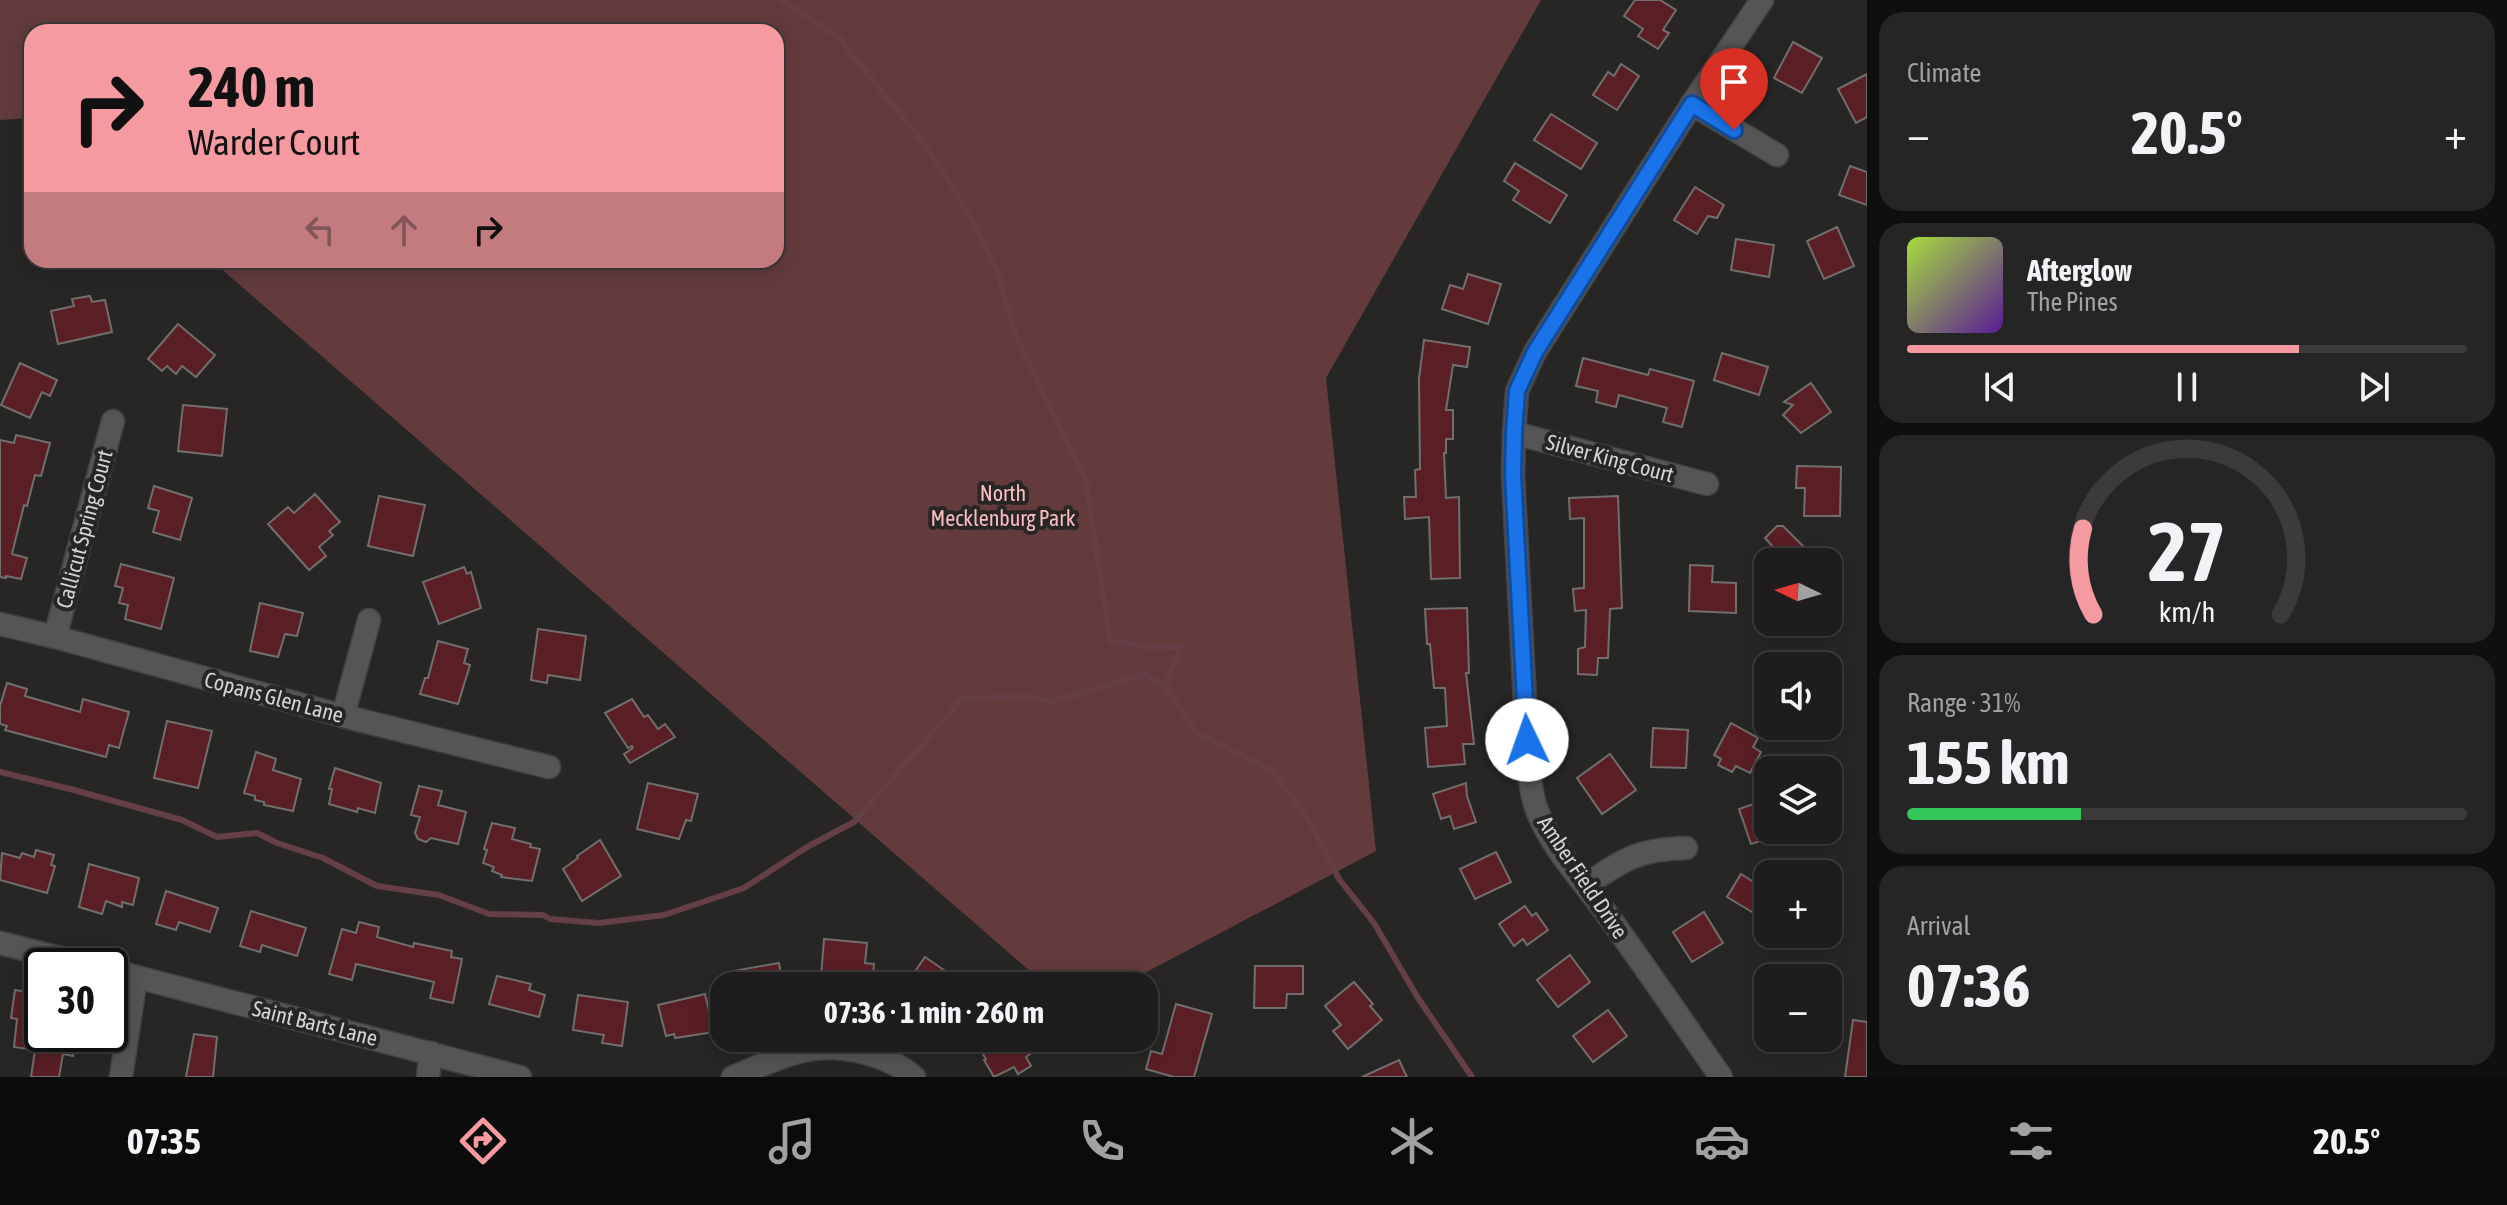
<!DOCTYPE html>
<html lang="en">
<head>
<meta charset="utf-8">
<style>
  body { margin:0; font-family:"Asap Condensed",sans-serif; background:#262525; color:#f1f3f6; height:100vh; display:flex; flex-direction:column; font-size:30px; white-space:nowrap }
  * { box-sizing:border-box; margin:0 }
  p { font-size:26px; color:#a1a1a3 }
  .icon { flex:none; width:44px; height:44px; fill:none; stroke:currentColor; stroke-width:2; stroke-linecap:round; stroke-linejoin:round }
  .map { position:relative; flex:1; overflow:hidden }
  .details { display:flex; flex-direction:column; gap:12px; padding:12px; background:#100f0f; width:640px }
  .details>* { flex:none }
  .hud { position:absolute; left:24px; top:24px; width:760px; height:244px; border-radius:24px; box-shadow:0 4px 20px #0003,0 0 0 2px #3c3a3b; background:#f49aa0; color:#111; overflow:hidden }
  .needle { width:52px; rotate:275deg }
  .fabs { position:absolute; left:1754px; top:548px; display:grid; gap:16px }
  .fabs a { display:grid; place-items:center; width:88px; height:88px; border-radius:16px; background:#1e1c1c; box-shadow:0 4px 20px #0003,0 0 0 2px #3c3a3b; font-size:40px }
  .speed { position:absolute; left:24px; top:948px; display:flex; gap:16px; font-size:40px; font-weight:700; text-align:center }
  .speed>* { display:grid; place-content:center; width:104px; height:104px; border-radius:50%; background:#1e1c1c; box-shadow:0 4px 20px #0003,0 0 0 2px #3c3a3b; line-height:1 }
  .speed .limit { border:4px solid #111; border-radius:12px; background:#fff; color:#111 }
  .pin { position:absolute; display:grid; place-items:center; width:68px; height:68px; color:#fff; margin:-82px -34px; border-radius:50% 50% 50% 0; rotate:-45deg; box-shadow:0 0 8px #0007 }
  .pin .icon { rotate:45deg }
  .me { position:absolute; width:88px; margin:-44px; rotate:357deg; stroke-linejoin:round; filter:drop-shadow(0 0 6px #0008) }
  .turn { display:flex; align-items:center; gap:28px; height:168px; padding:0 32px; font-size:36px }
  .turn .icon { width:104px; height:104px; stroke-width:2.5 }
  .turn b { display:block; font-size:56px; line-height:68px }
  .lanes { display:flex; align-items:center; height:76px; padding:0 32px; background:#0003; justify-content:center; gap:40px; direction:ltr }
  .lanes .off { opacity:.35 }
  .big { font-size:60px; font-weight:700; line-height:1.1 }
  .details .widget { flex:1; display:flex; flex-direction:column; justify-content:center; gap:12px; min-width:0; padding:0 28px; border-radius:24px; background:#262525 }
  .details .dial { align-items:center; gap:0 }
  .dial svg { height:208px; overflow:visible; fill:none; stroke:#3c3a3b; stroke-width:7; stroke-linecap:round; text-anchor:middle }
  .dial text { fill:#f1f3f6; stroke:none }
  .song { display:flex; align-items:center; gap:24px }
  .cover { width:96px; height:96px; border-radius:12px; background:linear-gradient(135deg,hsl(80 70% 55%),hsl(270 70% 35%)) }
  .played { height:8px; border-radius:4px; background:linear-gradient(90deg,#f49aa0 70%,#3c3a3b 70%) }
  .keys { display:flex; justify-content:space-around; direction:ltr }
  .heat { display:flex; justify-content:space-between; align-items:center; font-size:44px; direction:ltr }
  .charge { height:12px; border-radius:6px; background:linear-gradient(90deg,#34c759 31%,#3c3a3b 0) }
  .trip { position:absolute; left:710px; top:972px; width:448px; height:80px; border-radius:24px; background:#1e1c1c; box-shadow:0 4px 20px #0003,0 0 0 2px #3c3a3b; font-weight:700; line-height:80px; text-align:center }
  .tabs { display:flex; height:128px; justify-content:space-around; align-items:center; background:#0c0b0b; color:#a1a1a3 }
  .tabs .icon { width:56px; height:56px }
  .tabs .current { color:#f49aa0 }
  .tabs b { font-size:36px; color:#f1f3f6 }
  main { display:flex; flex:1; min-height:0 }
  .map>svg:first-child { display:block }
  .green { fill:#633b3d }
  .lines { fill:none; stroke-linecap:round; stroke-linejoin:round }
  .stream { stroke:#643f45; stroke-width:6 }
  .building { fill:#5a1e25; stroke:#716e6e; stroke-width:2 }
  .street-casing { stroke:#444141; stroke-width:25 }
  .street { stroke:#565454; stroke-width:22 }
  .route-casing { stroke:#114b97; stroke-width:20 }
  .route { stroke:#1a73e8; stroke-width:14 }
  .labels { text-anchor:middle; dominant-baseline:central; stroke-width:8; stroke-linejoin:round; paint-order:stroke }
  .street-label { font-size:22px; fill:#d5d3d3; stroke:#282525 }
  .park-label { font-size:22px; fill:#f9bcbf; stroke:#282525 }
</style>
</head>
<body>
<main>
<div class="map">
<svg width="1867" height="1077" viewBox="0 0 1867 1077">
  <rect width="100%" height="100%" fill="#282525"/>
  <!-- green -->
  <polygon class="green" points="0,0 1541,0 1326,378 1376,851 1120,986 1047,986 211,260 776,260 776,32 32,32 32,118 0,120"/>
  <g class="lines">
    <!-- stream -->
    <g class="stream">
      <polyline points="781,0 842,39 847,48 921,140 951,184 977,229 998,274 1016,336 1086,481 1110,641 1149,647 1181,647 1165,687"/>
      <polyline points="0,772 74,790 182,820 217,837 257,833 277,843 323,858 377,886 439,895 489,914 543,915 550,919 599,923 664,915 744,888 807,847 854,822 962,699 1024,696 1050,702 1146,674 1165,687 1198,734 1273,771 1311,824 1339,879 1374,923 1418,998 1472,1077"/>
    </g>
  </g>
  <!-- building -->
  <g class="building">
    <polygon points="1635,0 1660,0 1676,10 1663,30 1669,33 1658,49 1638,36 1643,29 1624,16"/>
    <polygon points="1793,42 1822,58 1802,93 1774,78"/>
    <polygon points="1621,64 1639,76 1617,110 1593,95 1608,72 1614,76"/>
    <polygon points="1867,74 1867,117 1856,123 1838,89"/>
    <polygon points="1551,114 1597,143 1581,169 1534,140"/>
    <polygon points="1515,163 1567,195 1550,223 1513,200 1519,191 1504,181"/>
    <polygon points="1850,166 1867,172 1867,205 1839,195"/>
    <polygon points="1695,187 1724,205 1717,218 1708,216 1697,234 1674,220"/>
    <polygon points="1837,227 1854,266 1824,279 1807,241"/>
    <polygon points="1736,239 1774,245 1769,277 1731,270"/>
    <polygon points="1468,274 1501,284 1488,324 1442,309 1450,285 1463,289"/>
    <polygon points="90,296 92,302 105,300 112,332 58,344 51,311 74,306 72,299"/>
    <polygon points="178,324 215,355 196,377 182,366 176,374 167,366 162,371 148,359"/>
    <polygon points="1424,340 1470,347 1467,367 1453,365 1446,410 1453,410 1453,439 1446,439 1446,453 1444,453 1446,498 1459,497 1460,578 1431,579 1429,517 1405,519 1404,497 1416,497 1415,470 1420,469 1419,378"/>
    <polygon points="1722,353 1768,367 1759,395 1714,380"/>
    <polygon points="1583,358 1648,375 1650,369 1694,381 1682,427 1663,422 1667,408 1619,395 1616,407 1596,402 1598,391 1576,386"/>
    <polygon points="20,363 57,380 50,396 42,392 30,418 1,405"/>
    <polygon points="1811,383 1831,412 1801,433 1783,415 1793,405 1784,402"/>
    <polygon points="183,405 227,409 222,456 178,451"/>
    <polygon points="16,435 50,443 41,476 35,475 27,506 24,505 12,554 27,558 21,579 6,576 6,578 0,577 0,440 14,443"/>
    <polygon points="1797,466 1841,467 1840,516 1804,516 1805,488 1796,488"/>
    <polygon points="154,486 192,498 180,540 153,532 159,511 148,508"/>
    <polygon points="315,494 340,522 329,531 333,535 319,547 326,556 309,570 268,524 288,507 294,513"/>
    <polygon points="379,496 425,505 413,556 368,546"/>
    <polygon points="1618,496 1622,608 1610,609 1608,658 1598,658 1597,675 1578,674 1578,649 1585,647 1586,610 1575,611 1573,589 1584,588 1584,518 1570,519 1569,498"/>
    <polygon points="1777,526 1783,526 1819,562 1761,562 1775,549 1765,538"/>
    <polygon points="121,564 174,578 161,629 125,619 128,605 119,603 123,588 115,586"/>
    <polygon points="1690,565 1713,566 1712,582 1736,583 1736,613 1689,611"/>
    <polygon points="464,567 467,574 471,572 481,608 439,624 423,582"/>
    <polygon points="260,603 303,613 297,636 285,634 278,657 250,651"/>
    <polygon points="1467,608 1469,673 1466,673 1474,744 1463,744 1465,764 1428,767 1425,728 1447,726 1445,688 1434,688 1430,644 1427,644 1425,609"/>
    <polygon points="538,629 586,636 580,680 548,675 547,683 531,680"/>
    <polygon points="438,641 468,649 464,663 470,665 458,704 420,694 425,678 428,678"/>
    <polygon points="7,683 27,689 25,696 80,712 83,699 129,712 119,748 109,745 106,757 5,730 7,726 0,724 0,706"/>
    <polygon points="632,699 644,717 648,715 658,729 665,724 675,737 630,763 624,754 633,748 632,746 628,748 605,713"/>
    <polygon points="167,721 212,731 198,788 154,778"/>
    <polygon points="1731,723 1758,738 1753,747 1761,752 1750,773 1736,766 1732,772 1718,765 1721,759 1714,755"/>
    <polygon points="1653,728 1688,730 1686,768 1651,767"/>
    <polygon points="256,752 276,759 273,770 301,779 293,811 264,805 264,802 255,800 255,796 244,793"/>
    <polygon points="1610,754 1636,790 1602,814 1577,778"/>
    <polygon points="335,768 381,783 375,813 358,808 357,812 329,804 332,789 329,789"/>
    <polygon points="648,783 698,794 691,821 686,820 679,839 637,829"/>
    <polygon points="1466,783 1467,796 1476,822 1454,829 1450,816 1441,819 1433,794"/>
    <polygon points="419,786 442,791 438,805 466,812 458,844 431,838 426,842 418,839 415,833 420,817 411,815"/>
    <polygon points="1768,799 1768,828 1764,830 1767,839 1751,844 1739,809"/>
    <polygon points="492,823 515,828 512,839 531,844 530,847 540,849 532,881 501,877 502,875 492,871 494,867 483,863 487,850 484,849"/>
    <polygon points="600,840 621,876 582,901 563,869 578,858 577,856"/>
    <polygon points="36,850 54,855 51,865 55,866 47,893 0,880 2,853 20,858 22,853 34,857"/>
    <polygon points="1496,852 1511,882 1475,899 1460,869"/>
    <polygon points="89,864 139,878 133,905 122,902 122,907 106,901 102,914 79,907"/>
    <polygon points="1741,874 1768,891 1768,897 1757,915 1727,897"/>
    <polygon points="166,891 218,908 210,932 179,922 176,930 156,924"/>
    <polygon points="1525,906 1532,916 1536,913 1548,930 1527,945 1523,939 1514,946 1499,924"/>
    <polygon points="251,911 306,928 297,956 262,945 260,952 240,946"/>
    <polygon points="1704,912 1723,943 1692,962 1673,932"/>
    <polygon points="359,922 379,927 377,937 413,947 414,943 452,951 451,957 462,959 453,1003 430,998 434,982 356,964 352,980 329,974 342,929 356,933"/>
    <polygon points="824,939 867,943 865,963 874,964 872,986 854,985 854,980 821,977"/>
    <polygon points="1570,955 1590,982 1558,1007 1537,980"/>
    <polygon points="925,957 967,986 905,986"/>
    <polygon points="779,963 783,986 735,986 733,971"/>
    <polygon points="1255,966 1303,966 1303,994 1287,994 1286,1008 1254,1008"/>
    <polygon points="497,976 531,984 529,990 545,995 539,1017 489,1004"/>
    <polygon points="1354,982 1373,1004 1370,1006 1382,1020 1348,1049 1333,1031 1341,1025 1325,1006"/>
    <polygon points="15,990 42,994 42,1034 76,1034 73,1056 63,1054 59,1077 31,1077 35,1050 14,1047 17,1019 11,1018"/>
    <polygon points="705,994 714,1032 675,1038 674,1034 666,1036 658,1005"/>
    <polygon points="578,995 628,1002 622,1046 602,1043 604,1035 573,1030"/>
    <polygon points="1176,1004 1212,1014 1194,1077 1174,1077 1146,1069 1151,1051 1162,1054"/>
    <polygon points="1608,1010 1627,1036 1593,1062 1573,1036"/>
    <polygon points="1853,1020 1867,1022 1867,1077 1845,1077"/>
    <polygon points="194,1034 217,1037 213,1077 186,1077"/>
    <polygon points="977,1038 1028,1038 1036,1050 1026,1057 1031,1066 1018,1074 1014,1067 994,1077 984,1060 986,1059 981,1051 984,1049"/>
    <polygon points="1399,1060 1407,1077 1362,1077"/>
  </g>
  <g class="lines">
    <defs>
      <g id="street">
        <polyline points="1692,104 1777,155"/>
        <polyline points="1514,433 1707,484"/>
        <polyline points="0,624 55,637 343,716 549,767"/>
        <polyline points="55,637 113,421"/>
        <polyline points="343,716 369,620"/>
        <path d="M 1586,885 C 1624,859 1639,849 1686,848"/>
        <polyline points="0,943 92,966"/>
        <polyline points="110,970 520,1077"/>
        <polyline points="121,1077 136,977"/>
        <polyline points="428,1077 431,1053"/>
        <path d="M 733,1077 C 756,1068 779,1056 803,1051 C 838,1042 887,1054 914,1077"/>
        <path d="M 1721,1077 C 1682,1021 1644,965 1604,910 C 1581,879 1553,849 1538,813 C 1529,791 1529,764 1527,740 L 1513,475 L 1514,433 L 1517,391 L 1535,352 L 1692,104 L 1762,0"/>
      </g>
    </defs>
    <!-- street casing -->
    <use href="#street" class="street-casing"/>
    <!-- street -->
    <use href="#street" class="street"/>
  </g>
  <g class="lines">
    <defs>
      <polyline id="route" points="1527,740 1513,475 1514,433 1517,391 1535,352 1692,104 1734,130"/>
    </defs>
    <!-- route casing -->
    <use href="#route" class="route-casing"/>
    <!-- route -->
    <use href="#route" class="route"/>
  </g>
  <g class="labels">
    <!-- street labels -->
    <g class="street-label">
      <text transform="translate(1610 458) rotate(15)">Silver King Court</text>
      <text transform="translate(84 529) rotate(-75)">Callicut Spring Court</text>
      <text transform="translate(274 697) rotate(15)">Copans Glen Lane</text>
      <text transform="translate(1583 877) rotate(56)">Amber Field Drive</text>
      <text transform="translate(315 1023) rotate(14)">Saint Barts Lane</text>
    </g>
    <!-- park labels -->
    <g class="park-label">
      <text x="1003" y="493">North<tspan x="1003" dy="25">Mecklenburg Park</tspan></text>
    </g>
  </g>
</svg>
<div class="fabs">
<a><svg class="needle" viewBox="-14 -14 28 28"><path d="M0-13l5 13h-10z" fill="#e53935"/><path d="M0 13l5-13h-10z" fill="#a1a1a3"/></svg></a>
<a><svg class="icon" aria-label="sound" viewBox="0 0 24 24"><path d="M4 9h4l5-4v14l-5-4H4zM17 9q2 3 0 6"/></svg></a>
<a><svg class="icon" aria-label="layers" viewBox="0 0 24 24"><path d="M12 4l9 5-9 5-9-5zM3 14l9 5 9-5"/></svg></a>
<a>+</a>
<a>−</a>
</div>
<div class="speed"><div class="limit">30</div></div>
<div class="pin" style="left:1734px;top:130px;background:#d93025"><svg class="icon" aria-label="arrive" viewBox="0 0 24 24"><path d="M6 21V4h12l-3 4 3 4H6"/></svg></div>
<svg class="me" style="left:1527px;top:740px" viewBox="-20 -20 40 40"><circle r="19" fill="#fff"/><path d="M0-13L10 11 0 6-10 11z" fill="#1a73e8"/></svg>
<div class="trip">07:36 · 1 min · 260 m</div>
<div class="hud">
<div class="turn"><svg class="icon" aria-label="right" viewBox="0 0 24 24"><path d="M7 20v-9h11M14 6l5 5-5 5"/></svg><div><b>240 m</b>Warder Court</div></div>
<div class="lanes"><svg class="icon off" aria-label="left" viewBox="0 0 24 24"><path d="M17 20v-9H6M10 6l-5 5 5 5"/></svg><svg class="icon off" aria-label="ahead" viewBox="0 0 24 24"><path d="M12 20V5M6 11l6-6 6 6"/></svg><svg class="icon" aria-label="right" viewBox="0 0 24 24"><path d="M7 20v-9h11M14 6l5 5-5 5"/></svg></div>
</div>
</div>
<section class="details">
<div class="widget"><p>Climate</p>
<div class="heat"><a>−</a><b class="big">20.5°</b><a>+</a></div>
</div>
<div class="widget">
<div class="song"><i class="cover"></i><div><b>Afterglow</b><p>The Pines</p></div></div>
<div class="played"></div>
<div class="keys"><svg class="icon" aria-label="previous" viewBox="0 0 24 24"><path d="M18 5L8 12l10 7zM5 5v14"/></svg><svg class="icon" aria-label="pause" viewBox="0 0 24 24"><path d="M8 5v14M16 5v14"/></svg><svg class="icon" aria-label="next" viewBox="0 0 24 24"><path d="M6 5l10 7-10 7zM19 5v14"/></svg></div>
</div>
<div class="widget dial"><svg viewBox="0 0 100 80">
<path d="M14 69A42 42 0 1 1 86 69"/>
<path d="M14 69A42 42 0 0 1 10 36" stroke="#f49aa0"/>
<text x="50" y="56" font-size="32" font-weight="700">27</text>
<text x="50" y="72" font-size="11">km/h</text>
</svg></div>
<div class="widget"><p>Range · 31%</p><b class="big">155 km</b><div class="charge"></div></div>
<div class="widget"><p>Arrival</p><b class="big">07:36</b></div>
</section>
</main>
<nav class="tabs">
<b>07:35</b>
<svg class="icon current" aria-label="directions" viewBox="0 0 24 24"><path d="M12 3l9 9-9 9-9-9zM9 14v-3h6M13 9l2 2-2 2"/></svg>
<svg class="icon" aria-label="music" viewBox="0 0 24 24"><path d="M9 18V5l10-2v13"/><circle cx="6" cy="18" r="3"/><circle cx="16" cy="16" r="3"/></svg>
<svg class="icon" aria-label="phone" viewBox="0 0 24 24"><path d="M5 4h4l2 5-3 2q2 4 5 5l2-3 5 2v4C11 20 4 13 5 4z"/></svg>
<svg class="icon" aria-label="climate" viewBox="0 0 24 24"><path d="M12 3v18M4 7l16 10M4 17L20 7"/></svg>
<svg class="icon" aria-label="car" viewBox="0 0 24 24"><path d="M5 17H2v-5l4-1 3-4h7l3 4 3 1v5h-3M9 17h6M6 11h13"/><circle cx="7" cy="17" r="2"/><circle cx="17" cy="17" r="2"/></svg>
<svg class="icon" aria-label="filters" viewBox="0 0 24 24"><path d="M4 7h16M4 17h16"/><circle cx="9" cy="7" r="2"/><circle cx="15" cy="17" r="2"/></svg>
<b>20.5°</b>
</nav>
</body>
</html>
